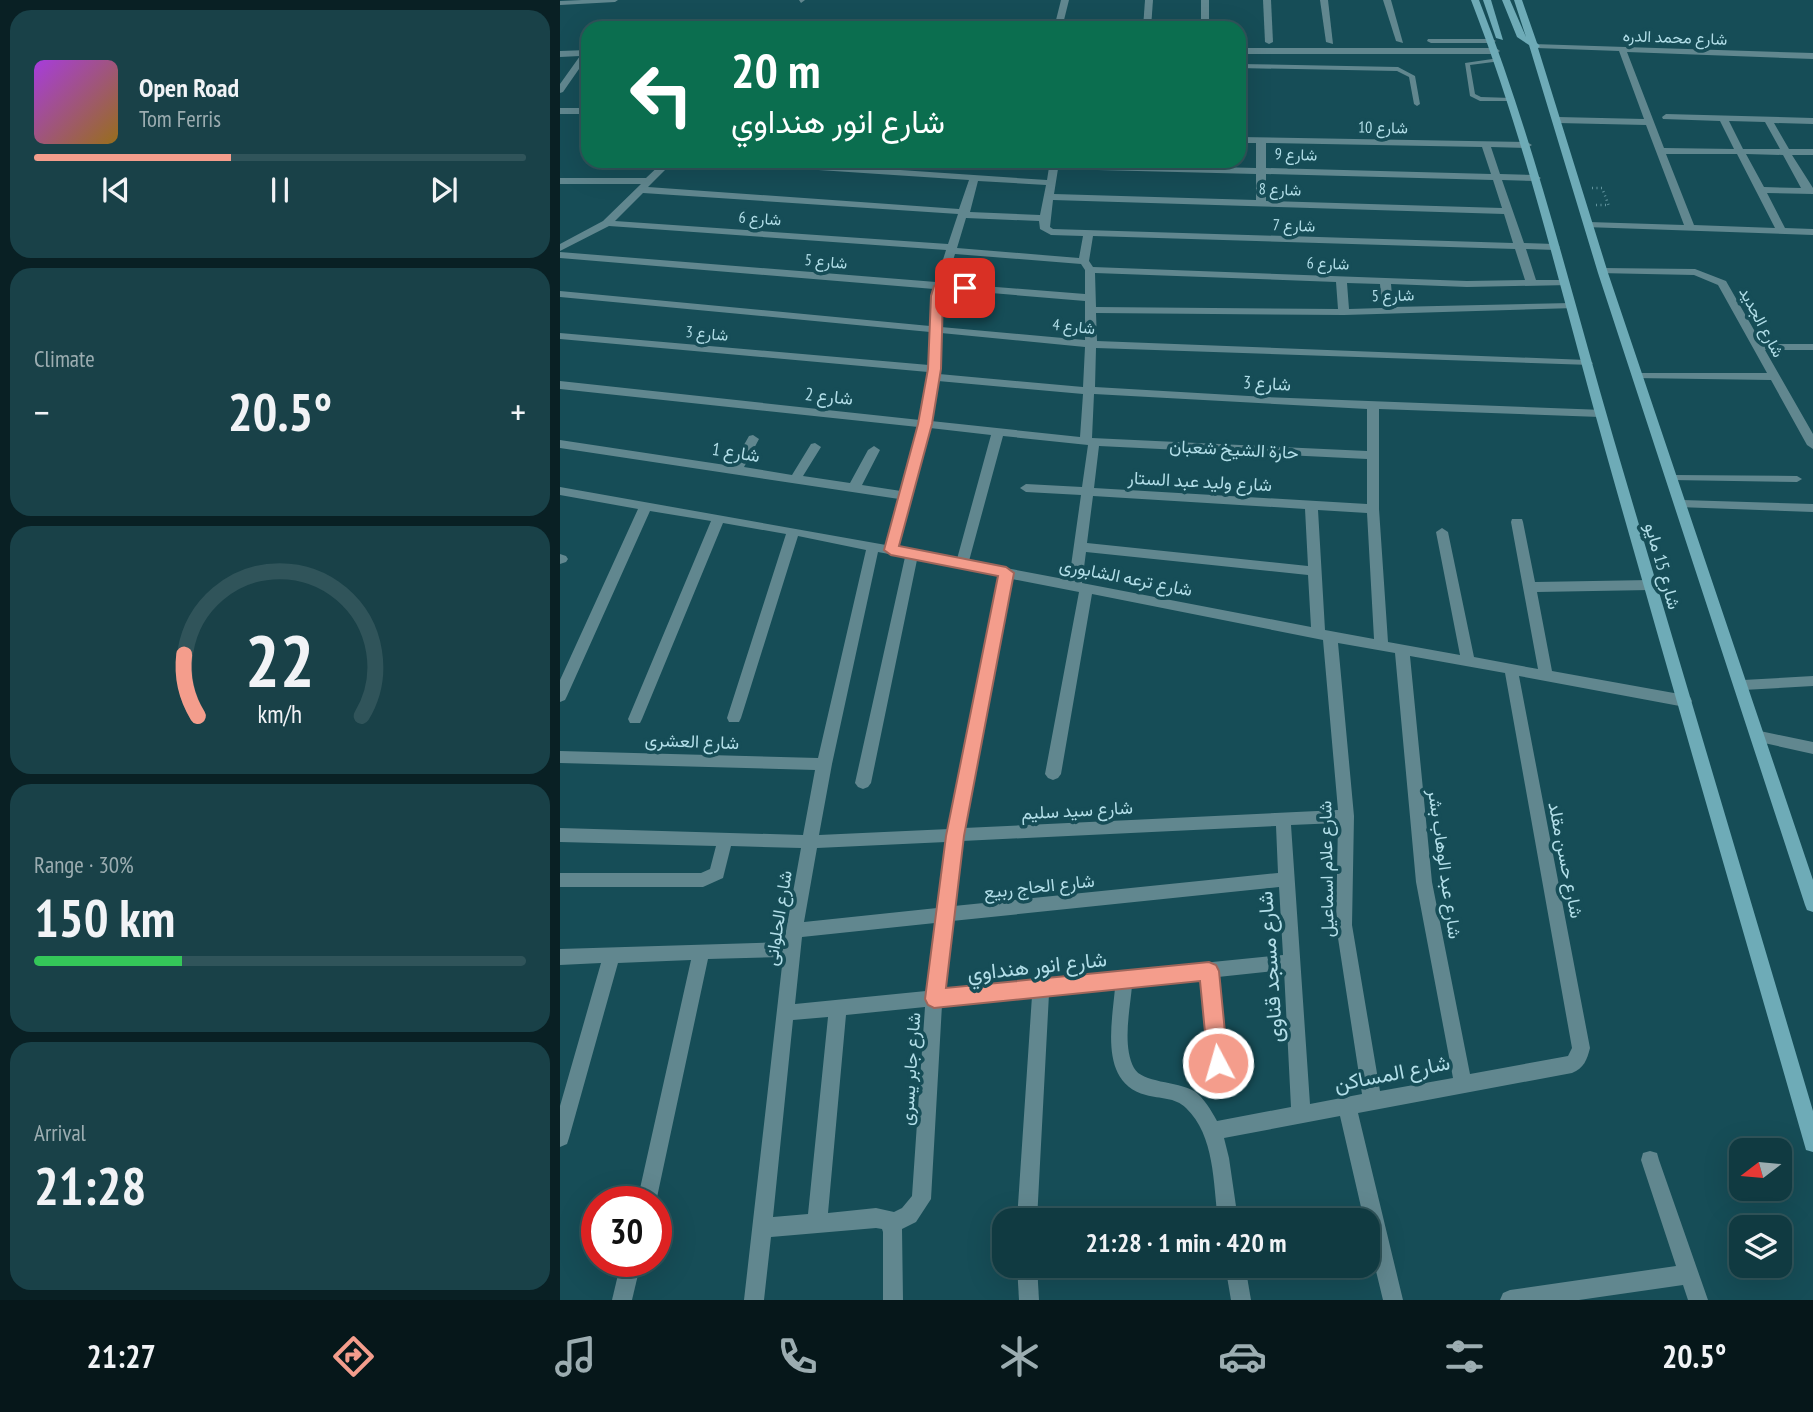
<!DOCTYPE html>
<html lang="en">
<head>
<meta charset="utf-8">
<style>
  body { margin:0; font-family:"PT Sans Narrow",Vazirmatn,sans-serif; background:#194148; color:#f1f3f6; height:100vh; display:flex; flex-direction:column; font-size:26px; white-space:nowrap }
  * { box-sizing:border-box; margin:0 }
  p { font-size:23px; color:#9cadb1 }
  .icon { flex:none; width:38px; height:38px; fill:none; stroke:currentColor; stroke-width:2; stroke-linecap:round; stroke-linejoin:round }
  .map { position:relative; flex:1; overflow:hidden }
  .details { display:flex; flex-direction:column; gap:10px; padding:10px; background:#092024; width:560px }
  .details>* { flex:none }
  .top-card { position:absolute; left:21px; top:21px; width:665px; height:147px; border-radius:21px; box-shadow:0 7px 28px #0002,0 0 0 2px #30545a; background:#0b6e4f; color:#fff; overflow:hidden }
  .needle { width:46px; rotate:254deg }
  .buttons { position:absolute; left:1169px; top:1138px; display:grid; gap:14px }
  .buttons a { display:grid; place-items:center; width:63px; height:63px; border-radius:14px; background:#103a41; box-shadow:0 7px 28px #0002,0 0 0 2px #30545a; font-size:35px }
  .speed { position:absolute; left:21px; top:1186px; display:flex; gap:14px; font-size:35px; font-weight:700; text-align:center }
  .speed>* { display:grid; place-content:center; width:91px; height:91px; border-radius:50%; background:#103a41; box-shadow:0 7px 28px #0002,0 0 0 2px #30545a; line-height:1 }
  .speed .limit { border:10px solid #d22; background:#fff; color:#111 }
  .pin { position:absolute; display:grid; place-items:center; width:60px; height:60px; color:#fff; margin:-30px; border-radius:14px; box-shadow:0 4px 10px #0006 }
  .me { position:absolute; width:77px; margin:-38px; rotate:354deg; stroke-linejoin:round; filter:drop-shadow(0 0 5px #0008) }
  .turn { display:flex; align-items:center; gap:24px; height:147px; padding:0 35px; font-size:32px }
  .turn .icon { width:91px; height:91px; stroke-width:2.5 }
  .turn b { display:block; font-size:49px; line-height:60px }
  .big { font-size:52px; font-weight:800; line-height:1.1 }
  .details .widget { flex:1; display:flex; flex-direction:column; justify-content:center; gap:10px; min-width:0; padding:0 24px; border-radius:21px; background:#194148 }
  .details .dial { align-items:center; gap:0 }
  .dial svg { height:182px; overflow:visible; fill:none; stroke:#30545a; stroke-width:7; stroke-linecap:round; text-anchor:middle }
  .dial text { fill:#f1f3f6; stroke:none }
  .song { display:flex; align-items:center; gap:21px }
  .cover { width:84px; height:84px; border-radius:10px; background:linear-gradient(135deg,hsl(280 70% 55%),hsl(40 70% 35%)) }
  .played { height:7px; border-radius:4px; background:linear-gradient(90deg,#f49d8c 40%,#30545a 40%) }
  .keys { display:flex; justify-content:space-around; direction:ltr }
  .heat { display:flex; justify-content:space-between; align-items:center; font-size:38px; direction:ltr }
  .charge { height:10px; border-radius:5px; background:linear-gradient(90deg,#34c759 30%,#30545a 0) }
  .trip { position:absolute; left:432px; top:1208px; width:388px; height:70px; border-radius:21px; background:#103a41; box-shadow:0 7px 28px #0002,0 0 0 2px #30545a; font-weight:800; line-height:70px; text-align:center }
  .tabs { display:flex; height:112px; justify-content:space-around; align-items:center; background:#06171a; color:#9cadb1 }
  .tabs .icon { width:49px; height:49px }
  .tabs .active { color:#f49d8c }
  .tabs b { font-size:32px; color:#f1f3f6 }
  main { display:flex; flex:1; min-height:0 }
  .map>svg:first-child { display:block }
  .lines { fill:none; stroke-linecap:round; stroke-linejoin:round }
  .path { stroke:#61939d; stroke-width:2.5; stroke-dasharray:1 3.5; stroke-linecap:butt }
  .lane { fill:#61878f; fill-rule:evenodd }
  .street { fill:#61878f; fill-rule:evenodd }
  .secondary { fill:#6eabb7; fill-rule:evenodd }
  .route { fill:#f49d8c; stroke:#9f665b; stroke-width:2 }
  .labels { text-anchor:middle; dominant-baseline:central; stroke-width:7; stroke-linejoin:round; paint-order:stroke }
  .far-street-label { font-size:16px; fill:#b2dee8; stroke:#164d57 }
  .street-label { font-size:18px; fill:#b2dee8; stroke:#164d57 }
  .near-street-label { font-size:21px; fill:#b2dee8; stroke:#164d57 }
</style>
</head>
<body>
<main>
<section class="details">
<div class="widget">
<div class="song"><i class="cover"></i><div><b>Open Road</b><p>Tom Ferris</p></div></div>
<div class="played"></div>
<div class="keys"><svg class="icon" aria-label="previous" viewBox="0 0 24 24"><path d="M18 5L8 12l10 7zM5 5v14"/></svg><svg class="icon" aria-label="pause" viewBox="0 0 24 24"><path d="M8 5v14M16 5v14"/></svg><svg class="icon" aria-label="next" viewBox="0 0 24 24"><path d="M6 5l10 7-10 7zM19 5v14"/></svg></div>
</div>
<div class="widget"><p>Climate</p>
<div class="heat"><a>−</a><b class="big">20.5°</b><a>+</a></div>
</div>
<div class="widget dial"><svg viewBox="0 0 100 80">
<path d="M14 69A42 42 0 1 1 86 69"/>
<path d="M14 69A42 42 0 0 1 8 42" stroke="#f49d8c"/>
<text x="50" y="56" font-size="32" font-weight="700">22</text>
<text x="50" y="72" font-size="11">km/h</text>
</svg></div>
<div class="widget"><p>Range · 30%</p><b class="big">150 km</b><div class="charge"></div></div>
<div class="widget"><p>Arrival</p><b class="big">21:28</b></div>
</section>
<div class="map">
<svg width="1253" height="1300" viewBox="0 0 1253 1300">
  <rect width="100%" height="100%" fill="#164d57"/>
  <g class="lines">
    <!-- path -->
    <g class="path">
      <polyline points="1032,188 1042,188 1049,206"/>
      <polyline points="1036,205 1049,205"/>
    </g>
    <!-- lane -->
    <g class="lane">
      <polygon points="22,0 58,0 55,2 0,5 0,1"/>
      <polygon points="239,0 245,0 241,3"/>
      <polygon points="250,26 499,26 502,28 247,28"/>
      <polygon points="939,58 941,59 941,61 910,65 915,94 921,97 952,98 954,99 954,101 920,101 910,96 905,63"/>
      <polygon points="679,64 838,67 855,76 860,104 857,106 854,104 849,77 837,71 679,68"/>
      <polygon points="1114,475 1237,476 1242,479 1237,482 1111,480 1109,478"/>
    </g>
    <!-- street -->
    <g class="street">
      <polygon points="501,0 509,0 502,28 494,28"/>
      <polygon points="585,0 593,0 591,28 583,28"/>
      <rect x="641" y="0" width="8" height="28"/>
      <polygon points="703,0 711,0 713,42 709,44 705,42"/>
      <polygon points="760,0 768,0 773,44 766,42"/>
      <polygon points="823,0 831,0 843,43 836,41"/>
      <polygon points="868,39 932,39 936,41 932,43 871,43 867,41"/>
      <path d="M 973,44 L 1253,53 L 1253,59 L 1067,52 L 1104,148 L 1174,149 L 1160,121 L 1103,119 L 1102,117 L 1106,114 L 1253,118 L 1253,124 L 1214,123 L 1229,149 L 1253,149 L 1253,155 L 1232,155 L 1253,188 L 1253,194 L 1207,193 L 1225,228 L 1253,229 L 1253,235 L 1025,227 L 1025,223 L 1029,222 L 1124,225 L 1086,125 L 998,123 L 993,120 L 998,117 L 1084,119 L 1059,51 L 976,48 L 972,46 ZM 1169,121 L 1205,122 L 1220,149 L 1183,149 ZM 1106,154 L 1177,154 L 1215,228 L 1134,225 ZM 1186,154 L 1223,155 L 1241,188 L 1204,187 Z"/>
      <polygon points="679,48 936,48 940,51 936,54 679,54"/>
      <polygon points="28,50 28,56 3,92 0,93 0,84 20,56 0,57 0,51"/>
      <rect x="0" y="108" width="28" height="6"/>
      <path d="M 679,137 L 967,142 L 972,145 L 967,148 L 931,147 L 940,174 L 976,175 L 981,178 L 976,181 L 942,180 L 964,243 L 995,244 L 1000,247 L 995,250 L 966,249 L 976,280 L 1005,280 L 1009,281 L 1009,285 L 907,287 L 831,284 L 833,307 L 1011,303 L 1015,304 L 1015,308 L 784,315 L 536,313 L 537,341 L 1027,360 L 1033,363 L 1031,365 L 536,348 L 535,387 L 706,397 L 1044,410 L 1044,416 L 1040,417 L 819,409 L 819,509 L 828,642 L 900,655 L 876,532 L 882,528 L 888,532 L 914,657 L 978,669 L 951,522 L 952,519 L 962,519 L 963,522 L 975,582 L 1090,580 L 1097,585 L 1090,590 L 977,592 L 992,671 L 1125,695 L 1130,697 L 1132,701 L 1130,705 L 1125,707 L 959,676 L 1030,1048 C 1027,1060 1024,1068 1012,1073 L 798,1113 L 843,1300 L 823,1300 L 808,1238 L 808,1220 L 804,1220 L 780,1116 L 664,1138 L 669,1158 L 678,1220 L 658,1220 C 653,1183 655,1136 626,1108 C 615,1097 600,1099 586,1095 C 539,1083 552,1024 555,988 L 489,994 L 477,1220 L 457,1220 L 472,996 L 382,1005 L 371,1199 L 356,1222 L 342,1229 L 343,1300 L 323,1300 L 323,1232 L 322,1229 L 316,1228 L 211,1237 L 204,1300 L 184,1300 L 223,957 L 148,959 L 96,1202 L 77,1202 L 131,960 L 58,963 L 9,1138 L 7,1144 L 0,1147 L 0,1106 L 41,963 L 0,965 L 0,949 L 224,942 L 241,848 L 171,846 L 163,878 L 143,887 L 0,887 L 0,873 L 141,873 L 150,869 L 156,846 L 0,842 L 0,828 L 243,835 L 255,770 L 0,763 L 0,751 L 258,758 L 306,550 L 238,536 L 181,718 L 179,722 L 169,722 L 167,718 L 226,534 L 163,523 L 82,719 L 80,723 L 70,723 L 68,719 L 151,521 L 90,511 L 7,696 L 5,700 L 0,702 L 0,680 L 78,509 L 0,495 L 0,487 L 326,545 L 339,499 L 0,448 L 0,440 L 172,466 L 189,436 L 193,435 L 199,439 L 184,467 L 232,475 L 251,444 L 255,443 L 261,447 L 243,476 L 290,483 L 308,450 L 314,446 L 320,450 L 302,485 L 341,491 L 358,427 L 0,389 L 0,381 L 360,420 L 368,372 L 0,339 L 0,333 L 369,365 L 370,332 L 0,297 L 0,291 L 370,326 L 374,289 L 0,258 L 0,252 L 376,282 L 386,250 L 49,226 L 0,251 L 0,244 L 43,221 L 81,184 L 0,184 L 0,178 L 86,178 L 104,161 L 114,161 L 88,187 L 399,209 L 409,180 L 166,164 L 161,161 L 208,161 L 487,180 L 490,161 L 500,161 L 499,163 L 696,168 L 696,143 L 679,143 ZM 706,143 L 922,147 L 931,174 L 706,168 ZM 498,169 L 696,174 L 696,200 L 494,194 ZM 706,174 L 933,180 L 942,208 L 706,201 ZM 418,181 L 486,185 L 480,215 L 410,212 ZM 83,193 L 398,214 L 388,244 L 55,221 ZM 493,200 L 944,214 L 953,243 L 493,229 L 490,227 ZM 406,218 L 479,221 L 480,229 L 491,235 L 523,236 L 519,258 L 397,248 ZM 533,236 L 955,249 L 965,280 L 907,281 L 533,267 L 529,261 ZM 395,254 L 521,264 L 525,270 L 525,294 L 386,283 ZM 535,273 L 776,282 L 778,309 L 536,307 ZM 787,283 L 820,284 L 822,308 L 789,309 ZM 384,289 L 525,301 L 525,340 L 381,327 ZM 381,333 L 525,347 L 523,387 L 379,374 ZM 378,381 L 523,394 L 520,437 L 371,421 ZM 534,394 L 807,409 L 807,451 L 532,438 ZM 370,428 L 431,435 L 397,559 L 338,547 ZM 443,436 L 528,445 L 522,487 L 466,484 L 460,488 L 466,492 L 521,495 L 509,580 L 409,561 ZM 539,446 L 807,459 L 807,504 L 534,488 ZM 533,496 L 745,509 L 748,566 L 527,543 ZM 758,510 L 807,513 L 814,639 L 765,630 ZM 318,552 L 345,557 L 295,783 L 298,787 L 303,789 L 308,787 L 311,783 L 357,560 L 439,576 L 389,829 L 259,835 L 272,764 ZM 526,552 L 748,575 L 751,627 L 522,583 ZM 452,579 L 519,592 L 485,774 L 488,778 L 493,780 L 498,778 L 501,774 L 532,594 L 763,640 L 778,810 L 404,828 ZM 778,643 L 835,653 L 856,882 L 893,1078 L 820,1091 L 792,925 L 794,816 ZM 850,656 L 945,673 L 1012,1048 L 1008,1056 L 910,1074 L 872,882 ZM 778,823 L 776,925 L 802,1094 L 750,1104 L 731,825 ZM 716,826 L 718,873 L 394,906 L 402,841 ZM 386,842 L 377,908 L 244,922 L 257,848 ZM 719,887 L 723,955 L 384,989 L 392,921 ZM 375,923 L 366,991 L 235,1004 L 242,937 ZM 724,970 L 731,1107 L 657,1121 C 651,1110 644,1098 634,1091 C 617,1081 582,1083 574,1068 C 562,1045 570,1010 572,986 L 641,979 L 649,1063 L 652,1069 L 658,1071 L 664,1069 L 667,1063 L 658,977 ZM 365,1007 L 352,1196 L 342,1208 L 334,1212 L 316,1208 L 268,1213 L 286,1015 ZM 268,1017 L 248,1214 L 213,1217 L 233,1020 Z"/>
      <polygon points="1042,268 1135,269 1166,281 1202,344 1253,344 1253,350 1205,350 1253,434 1253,449 1247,445 1211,380 1074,378 1074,374 1078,373 1207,373 1158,285 1134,275 1038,273 1038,269"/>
      <polygon points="1122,500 1253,504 1253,512 1118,507 1116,504"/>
      <polygon points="0,554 6,556 8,559 6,562 0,564"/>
      <polygon points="1253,676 1253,686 1183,690 1178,689 1176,685 1178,681 1183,680"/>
      <polygon points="1200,731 1253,742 1253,754 1195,741 1193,737 1195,733"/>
      <polygon points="1090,1151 1097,1153 1099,1160 1148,1300 1128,1300 1123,1285 1019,1300 940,1300 943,1293 950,1290 1116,1266 1081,1160 1083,1153"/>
      <polygon points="61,1262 81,1262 72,1300 52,1300"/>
      <polygon points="457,1265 477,1265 479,1300 459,1300"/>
      <polygon points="665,1265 685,1265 691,1300 671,1300"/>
    </g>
    <!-- secondary -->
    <g class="secondary">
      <path d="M 911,0 L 919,0 C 975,143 1011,293 1054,440 C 1120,664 1187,888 1253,1111 L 1253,1152 L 1246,1150 L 1244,1143 C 1178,913 1111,683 1046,453 C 1003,301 968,147 911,0 Z"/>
      <polygon points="923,0 931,0 943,40 936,38"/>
      <polygon points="942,0 950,0 966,37 954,0 962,0 977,43 980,46 978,48 1048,273 1253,880 1253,912 1247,910 1245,905 1038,273 969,45 957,37"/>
    </g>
  </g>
  <!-- route -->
  <polygon class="route" points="380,283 405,285 411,288 405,292 385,290 383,296 381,369 372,424 339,546 446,567 454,573 404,836 386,988 649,962 656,965 659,971 668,1063 665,1070 658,1073 651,1070 648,1063 640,981 374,1008 368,1005 365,999 386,836 438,576 331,555 324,550 358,424 368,369 371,296 374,286"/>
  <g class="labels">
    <!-- far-street labels -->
    <g class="far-street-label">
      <text transform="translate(1115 37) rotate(2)">شارع محمد الدره</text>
      <text transform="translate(823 127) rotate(1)">شارع 10</text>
      <text transform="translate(736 154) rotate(2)">شارع 9</text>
      <text transform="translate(720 189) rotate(2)">شارع 8</text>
      <text transform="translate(200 218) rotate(4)">شارع 6</text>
      <text transform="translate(734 225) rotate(2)">شارع 7</text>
      <text transform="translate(266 261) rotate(5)">شارع 5</text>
      <text transform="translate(768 263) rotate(2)">شارع 6</text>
      <text transform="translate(833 295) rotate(-1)">شارع 5</text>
      <text transform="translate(1202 322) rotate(62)">شارع الجديد</text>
      <text transform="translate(514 326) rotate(6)">شارع 4</text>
      <text transform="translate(147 333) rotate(5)">شارع 3</text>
    </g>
    <!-- street labels -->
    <g class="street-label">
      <text transform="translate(707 383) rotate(3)">شارع 3</text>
      <text transform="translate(269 396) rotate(6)">شارع 2</text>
      <text transform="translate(674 449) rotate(3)">حارة الشيخ شعبان</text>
      <text transform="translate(176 452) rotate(9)">شارع 1</text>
      <text transform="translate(640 481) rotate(3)">شارع وليد عبد الستار</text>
      <text transform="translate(1103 566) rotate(74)">شارع 15 مايو</text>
      <text transform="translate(566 577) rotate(11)">شارع ترعه الشابورى</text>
      <text transform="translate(132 741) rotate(2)">شارع العشرى</text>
      <text transform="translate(517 810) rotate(-3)">شارع سيد سليم</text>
      <text transform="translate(1006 860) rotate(79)">شارع حسن مقلد</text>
      <text transform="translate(885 864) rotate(82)">شارع عبد الوهاب بشر</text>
      <text transform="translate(766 869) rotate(-91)">شارع علام اسماعيل</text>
      <text transform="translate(479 886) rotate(-6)">شارع الحاج ربيع</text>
      <text transform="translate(218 918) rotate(-81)">شارع الحلوانى</text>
      <text transform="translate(350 1069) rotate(-86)">شارع جابر يسرى</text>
    </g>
    <!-- near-street labels -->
    <g class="near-street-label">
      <text transform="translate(477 966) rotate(-6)">شارع انور هنداوي</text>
      <text transform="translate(710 967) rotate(-94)">شارع مسجد قناوى</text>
      <text transform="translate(832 1073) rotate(-11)">شارع المساكن</text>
    </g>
  </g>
</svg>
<div class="buttons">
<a><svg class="needle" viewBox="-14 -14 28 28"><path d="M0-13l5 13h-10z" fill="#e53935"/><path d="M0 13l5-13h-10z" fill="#9cadb1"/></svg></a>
<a><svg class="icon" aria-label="layers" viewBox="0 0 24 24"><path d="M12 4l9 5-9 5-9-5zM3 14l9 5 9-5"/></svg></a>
</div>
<div class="speed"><div class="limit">30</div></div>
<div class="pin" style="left:405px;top:288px;background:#d93025"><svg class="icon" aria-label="arrive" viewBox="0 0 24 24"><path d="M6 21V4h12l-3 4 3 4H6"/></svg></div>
<svg class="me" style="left:658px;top:1063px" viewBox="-20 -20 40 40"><circle r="17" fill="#f49d8c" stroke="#fff" stroke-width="3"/><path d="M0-11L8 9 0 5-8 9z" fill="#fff"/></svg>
<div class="trip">21:28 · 1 min · 420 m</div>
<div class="top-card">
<div class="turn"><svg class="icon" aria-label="left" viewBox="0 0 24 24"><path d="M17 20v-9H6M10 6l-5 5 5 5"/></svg><div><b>20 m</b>شارع انور هنداوي</div></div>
</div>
</div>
</main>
<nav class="tabs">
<b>21:27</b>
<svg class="icon active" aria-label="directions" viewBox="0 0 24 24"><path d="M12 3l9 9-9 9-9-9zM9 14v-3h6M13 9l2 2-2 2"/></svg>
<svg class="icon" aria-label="music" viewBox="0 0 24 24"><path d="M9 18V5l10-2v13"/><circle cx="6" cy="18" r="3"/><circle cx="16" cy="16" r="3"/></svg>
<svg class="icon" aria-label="phone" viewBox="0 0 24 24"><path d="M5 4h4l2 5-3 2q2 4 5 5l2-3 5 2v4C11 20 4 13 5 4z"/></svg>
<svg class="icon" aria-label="climate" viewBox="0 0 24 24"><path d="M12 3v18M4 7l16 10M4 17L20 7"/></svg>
<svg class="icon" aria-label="car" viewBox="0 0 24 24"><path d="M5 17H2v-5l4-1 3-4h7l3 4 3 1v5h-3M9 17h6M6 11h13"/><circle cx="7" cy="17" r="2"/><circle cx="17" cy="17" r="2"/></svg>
<svg class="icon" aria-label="filters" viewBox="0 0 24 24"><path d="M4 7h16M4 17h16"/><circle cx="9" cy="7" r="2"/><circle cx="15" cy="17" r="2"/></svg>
<b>20.5°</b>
</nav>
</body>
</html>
